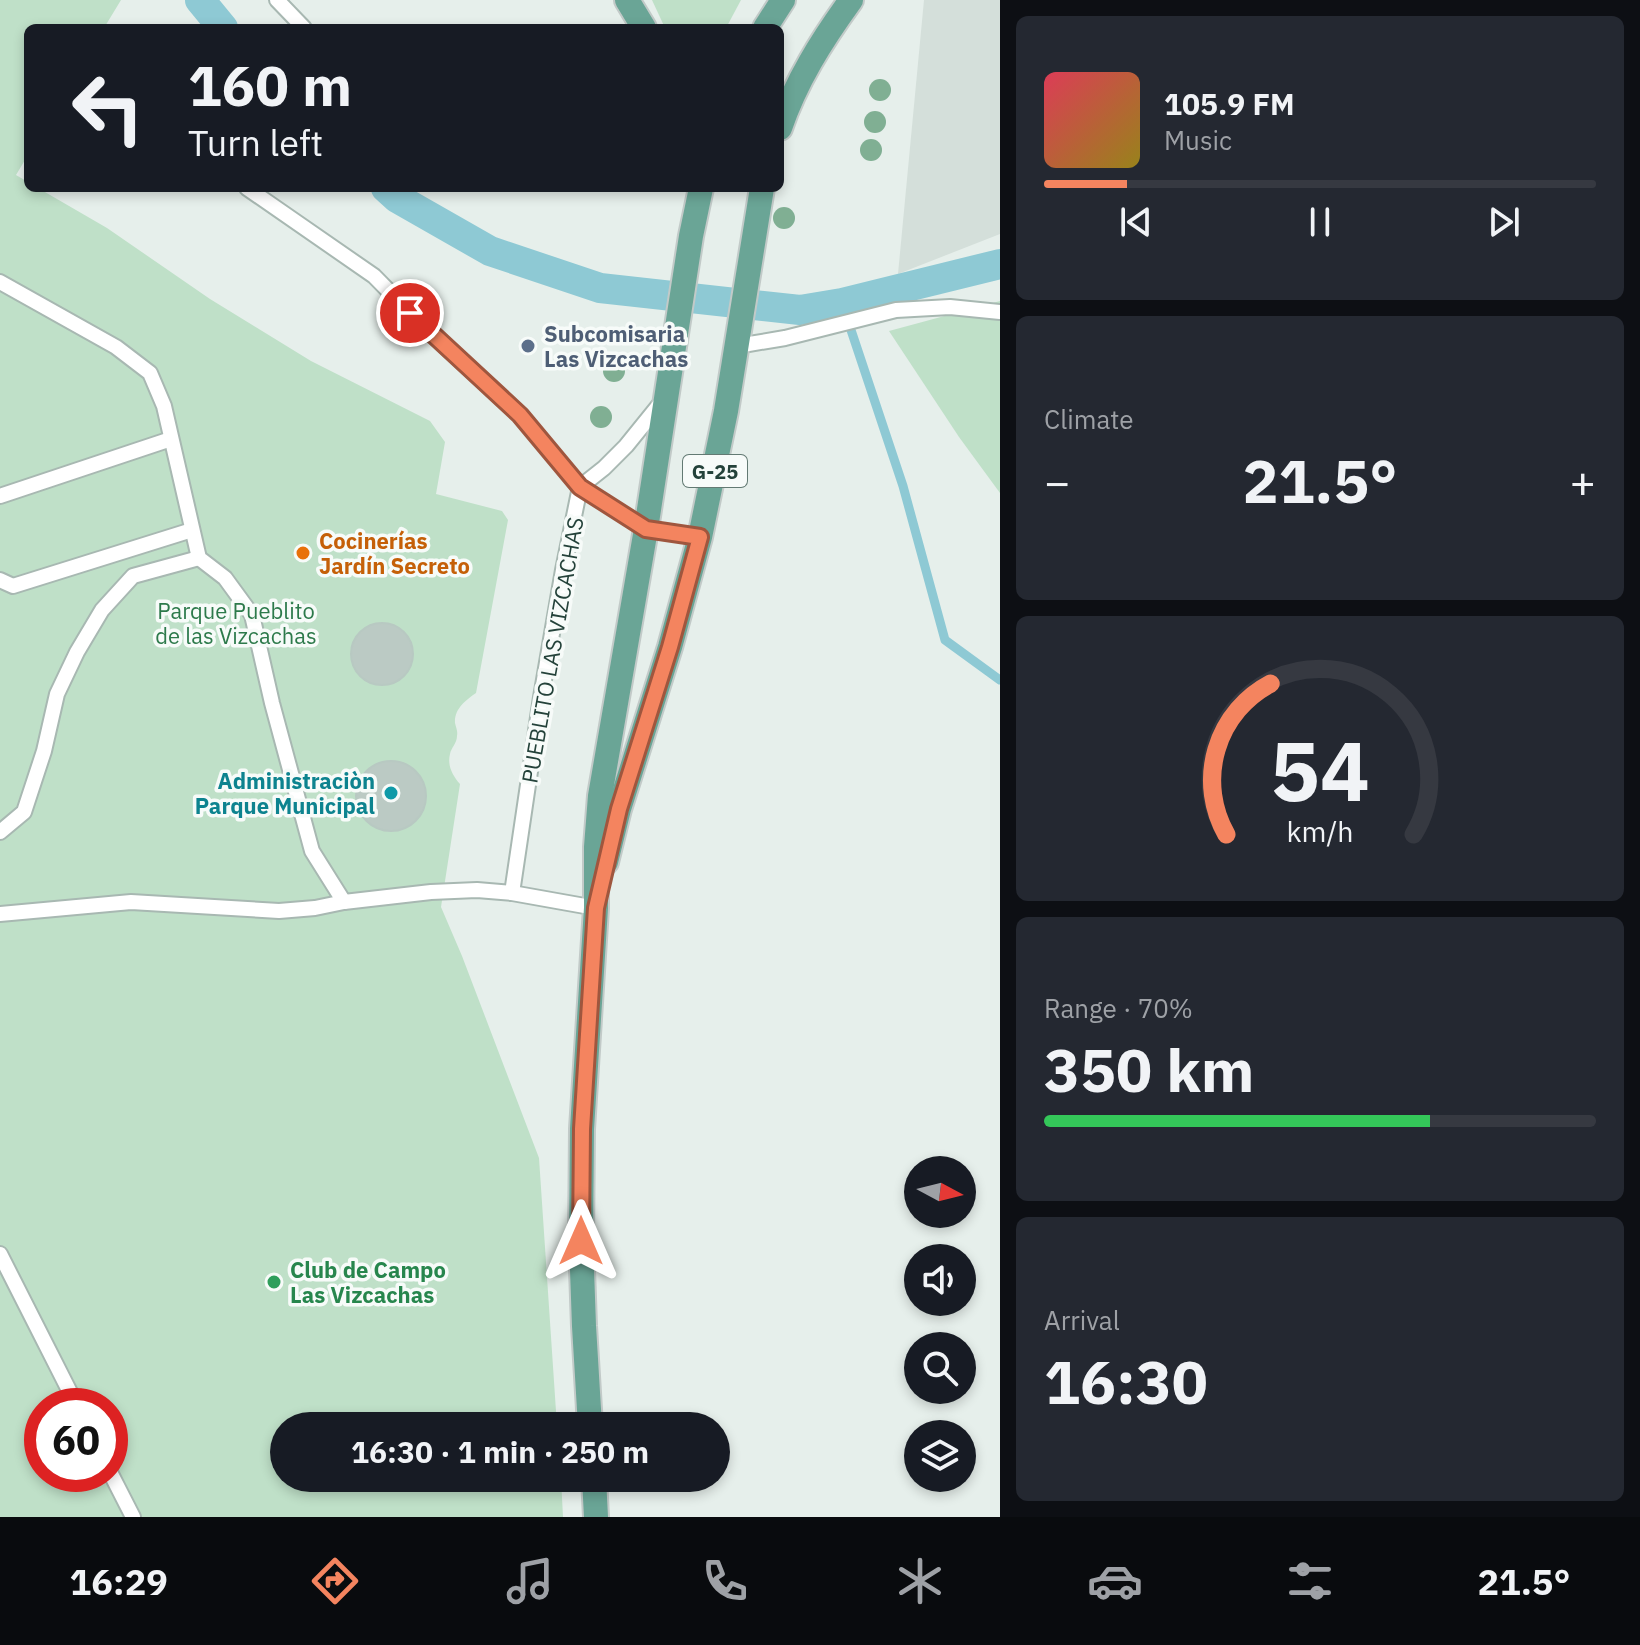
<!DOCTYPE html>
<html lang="en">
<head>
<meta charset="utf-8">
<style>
  body { margin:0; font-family:"IBM Plex Sans",sans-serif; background:#242831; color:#f1f3f6; height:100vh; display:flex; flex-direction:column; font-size:30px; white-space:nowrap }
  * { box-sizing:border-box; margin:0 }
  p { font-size:26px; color:#9ea1a6 }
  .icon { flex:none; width:44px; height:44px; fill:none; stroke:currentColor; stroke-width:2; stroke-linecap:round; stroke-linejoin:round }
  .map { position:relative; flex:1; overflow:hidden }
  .side { display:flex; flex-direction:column; gap:16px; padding:16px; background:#0d0f14; width:640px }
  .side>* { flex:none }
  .top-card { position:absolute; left:24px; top:24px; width:760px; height:168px; border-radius:12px; box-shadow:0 4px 12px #0003; background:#171b24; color:#f1f3f6; overflow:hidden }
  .needle { width:52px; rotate:97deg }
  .tools { position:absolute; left:904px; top:1156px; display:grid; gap:16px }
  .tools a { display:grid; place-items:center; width:72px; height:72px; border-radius:50%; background:#171b24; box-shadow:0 4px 12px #0003; font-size:40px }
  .speed { position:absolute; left:24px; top:1388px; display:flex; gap:16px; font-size:40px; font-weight:700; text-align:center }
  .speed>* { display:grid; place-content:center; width:104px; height:104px; border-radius:50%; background:#171b24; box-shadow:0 4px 12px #0003; line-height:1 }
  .speed .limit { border:12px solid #d22; background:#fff; color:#111 }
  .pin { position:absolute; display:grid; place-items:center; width:68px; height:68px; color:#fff; margin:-34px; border:4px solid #fff; border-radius:50%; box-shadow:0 2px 8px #0007 }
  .me { position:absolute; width:88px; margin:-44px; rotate:0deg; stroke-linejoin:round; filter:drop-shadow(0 0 6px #0008) }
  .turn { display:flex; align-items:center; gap:28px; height:168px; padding:0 32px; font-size:36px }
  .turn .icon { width:104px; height:104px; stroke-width:2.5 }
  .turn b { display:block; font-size:56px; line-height:68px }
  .big { font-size:60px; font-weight:700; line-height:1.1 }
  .side .widget { flex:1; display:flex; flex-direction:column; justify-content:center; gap:12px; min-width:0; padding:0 28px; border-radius:12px; background:#242831 }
  .side .dial { align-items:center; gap:0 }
  .dial svg { height:208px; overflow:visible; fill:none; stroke:#363941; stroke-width:7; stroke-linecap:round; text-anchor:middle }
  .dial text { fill:#f1f3f6; stroke:none }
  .song { display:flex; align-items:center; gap:24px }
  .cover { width:96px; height:96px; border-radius:12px; background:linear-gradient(135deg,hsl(350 70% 55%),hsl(50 70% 35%)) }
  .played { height:8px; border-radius:4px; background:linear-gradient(90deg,#f4845f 15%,#363941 15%) }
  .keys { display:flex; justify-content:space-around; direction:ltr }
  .heat { display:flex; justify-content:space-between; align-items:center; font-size:44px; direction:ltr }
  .charge { height:12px; border-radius:6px; background:linear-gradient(90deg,#34c759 70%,#363941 0) }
  .trip { position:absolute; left:270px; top:1412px; width:460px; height:80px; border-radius:40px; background:#171b24; box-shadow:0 4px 12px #0003; font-weight:700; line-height:80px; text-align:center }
  .menu { display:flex; height:128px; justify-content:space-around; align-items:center; background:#090b0e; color:#9ea1a6 }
  .menu .icon { width:56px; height:56px }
  .menu .selected { color:#f4845f }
  .menu b { font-size:36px; color:#f1f3f6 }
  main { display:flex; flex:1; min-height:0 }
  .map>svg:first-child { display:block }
  .built { fill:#d4dfda }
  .green { fill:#bfe0c8; fill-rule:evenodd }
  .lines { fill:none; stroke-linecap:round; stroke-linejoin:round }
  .stream { stroke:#8ec9d4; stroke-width:9 }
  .canal { stroke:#8ec9d4; stroke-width:30 }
  .building { fill:#bbcac4; stroke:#b8c9c2; stroke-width:2 }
  .lane-casing { stroke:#a8b8b2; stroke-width:18 }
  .primary-casing { stroke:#c2cac8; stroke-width:28 }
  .lane { stroke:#fff; stroke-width:14 }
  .primary { stroke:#6aa596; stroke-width:24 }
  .tree { fill:#80af93 }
  .route-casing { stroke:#9f563e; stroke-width:20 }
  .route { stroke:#f4845f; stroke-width:14 }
  .service-dot { fill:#5c6f8a; stroke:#f7fbf9; stroke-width:3 }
  .food-dot { fill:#e8710a; stroke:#f7fbf9; stroke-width:3 }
  .culture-dot { fill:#0f9aa8; stroke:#f7fbf9; stroke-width:3 }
  .leisure-dot { fill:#2e9e5b; stroke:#f7fbf9; stroke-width:3 }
  .labels { text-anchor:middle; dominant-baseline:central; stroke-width:7; stroke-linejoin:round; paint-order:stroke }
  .shield { fill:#f7fbf9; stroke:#637a73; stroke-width:2 }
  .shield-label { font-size:20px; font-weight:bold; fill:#24423a }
  .service-label { font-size:22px; font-weight:bold; fill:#4e5e75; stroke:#f7fbf9; text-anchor:start }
  .food-label { font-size:22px; font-weight:bold; fill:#c56008; stroke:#f7fbf9; text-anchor:start }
  .park-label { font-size:22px; fill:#2d7a4b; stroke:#f7fbf9 }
  .street-label { font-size:22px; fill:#24423a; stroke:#f7fbf9 }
  .culture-label { font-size:22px; font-weight:bold; fill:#0d838f; stroke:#f7fbf9; text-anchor:end }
  .leisure-label { font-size:22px; font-weight:bold; fill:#27864d; stroke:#f7fbf9; text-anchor:start }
</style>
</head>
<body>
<main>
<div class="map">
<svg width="1000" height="1517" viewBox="0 0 1000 1517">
  <rect width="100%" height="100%" fill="#e6efeb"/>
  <!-- built -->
  <polygon class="built" points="924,0 1000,0 1000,234 898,274"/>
  <!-- green -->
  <g class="green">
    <path d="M 0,0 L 121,0 L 104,28 L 28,28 L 28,155 L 16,175 L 28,182 L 28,188 L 38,188 L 107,228 L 210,299 L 311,361 L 430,421 L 445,442 L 436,494 L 502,511 L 508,520 L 476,693 C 466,700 454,709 455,723 C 456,728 458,731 457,736 C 457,743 451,748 450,754 C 447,766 453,776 460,784 L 441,907 L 462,956 L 539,1158 L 557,1426 L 284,1426 L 284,1478 L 561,1478 L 563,1517 L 0,1517 ZM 42,1406 L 110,1406 L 110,1474 L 42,1474 Z"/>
    <polygon points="652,0 741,0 726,28 665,28"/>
    <polygon points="1000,301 1000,493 959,437 889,331"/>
  </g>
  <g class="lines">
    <!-- stream -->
    <polyline class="stream" points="842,303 903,486 945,640 1000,680"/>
    <!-- canal -->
    <g class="canal">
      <polyline points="200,0 223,28"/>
      <polyline points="386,188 397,198 490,251 600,288 800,310 842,303 1000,264"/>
    </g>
  </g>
  <!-- building -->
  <g class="building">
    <circle cx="382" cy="654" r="31"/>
    <circle cx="391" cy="796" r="35"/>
  </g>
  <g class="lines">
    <defs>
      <g id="lane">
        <polyline points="277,0 304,28"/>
        <polyline points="247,188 374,276 428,331 520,415 580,487 646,529 700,537"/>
        <polyline points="0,282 116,347 150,373 164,406 199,558 225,578 252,615 272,703 312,851 344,902"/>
        <polyline points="737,346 785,338 896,310 950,307 1000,312"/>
        <polyline points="0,496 171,439"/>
        <polyline points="0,580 13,586 192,530"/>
        <polyline points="0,832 24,812 44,751 57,694 77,652 102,610 133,576 199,558"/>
        <polyline points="512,893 541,697 563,570 580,487 604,468 626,446 660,404"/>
        <polyline points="0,914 131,902 279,911 315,908 344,902 431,892 477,890 512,893 596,908"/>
        <polyline points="0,1254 77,1406"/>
        <polyline points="110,1472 133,1517"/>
      </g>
      <g id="primary">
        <polyline points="627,0 644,28"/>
        <polyline points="765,28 783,0"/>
        <path d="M 780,128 C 796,81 822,40 851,0"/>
        <polyline points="606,862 619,809 670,647 700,537 726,411 762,188"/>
        <polyline points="590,1426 584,1326 581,1241 582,1129 596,908 596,847 600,796 646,529 691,236 701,188"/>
        <polyline points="594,1478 596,1517"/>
      </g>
    </defs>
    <!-- lane casing -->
    <use href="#lane" class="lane-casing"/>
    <!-- primary casing -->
    <use href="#primary" class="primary-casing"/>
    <!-- lane -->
    <use href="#lane" class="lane"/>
    <!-- primary -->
    <use href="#primary" class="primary"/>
  </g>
  <!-- trees -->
  <g class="tree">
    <circle cx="880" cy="90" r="11"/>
    <circle cx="875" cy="122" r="11"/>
    <circle cx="871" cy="150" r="11"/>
    <circle cx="784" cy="218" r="11"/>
    <circle cx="614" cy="371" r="11"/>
    <circle cx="601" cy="417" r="11"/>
  </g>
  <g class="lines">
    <defs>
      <polyline id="route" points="410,313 520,415 580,487 646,529 700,537 670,647 619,809 596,908 582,1129 581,1241"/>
    </defs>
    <!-- route casing -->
    <use href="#route" class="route-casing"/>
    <!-- route -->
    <use href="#route" class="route"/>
  </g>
  <!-- markers -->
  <circle class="service-dot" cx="528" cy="346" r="8"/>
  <circle class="food-dot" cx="303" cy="553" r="8"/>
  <circle class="culture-dot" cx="391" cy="793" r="8"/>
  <circle class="leisure-dot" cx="274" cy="1282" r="8"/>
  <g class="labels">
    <!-- shield labels -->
    <rect class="shield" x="683" y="455" width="64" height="32" rx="6"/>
    <g class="shield-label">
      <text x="715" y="471">G-25</text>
    </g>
    <!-- service labels -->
    <g class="service-label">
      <text x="544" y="333">Subcomisaria<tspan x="544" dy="25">Las Vizcachas</tspan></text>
    </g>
    <!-- food labels -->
    <g class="food-label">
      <text x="319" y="540">Cocinerías<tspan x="319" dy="25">Jardín Secreto</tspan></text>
    </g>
    <!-- park labels -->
    <g class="park-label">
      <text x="236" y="610">Parque Pueblito<tspan x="236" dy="25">de las Vizcachas</tspan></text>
    </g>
    <!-- street labels -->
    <g class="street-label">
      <text transform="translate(552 650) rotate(-80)">PUEBLITO LAS VIZCACHAS</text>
    </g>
    <!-- culture labels -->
    <g class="culture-label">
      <text x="375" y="780">Administraciòn<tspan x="375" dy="25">Parque Municipal</tspan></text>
    </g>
    <!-- leisure labels -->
    <g class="leisure-label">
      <text x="290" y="1269">Club de Campo<tspan x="290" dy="25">Las Vizcachas</tspan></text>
    </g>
  </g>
</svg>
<div class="tools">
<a><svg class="needle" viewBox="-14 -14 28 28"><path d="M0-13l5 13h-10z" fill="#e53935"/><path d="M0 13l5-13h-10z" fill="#9ea1a6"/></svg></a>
<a><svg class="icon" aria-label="sound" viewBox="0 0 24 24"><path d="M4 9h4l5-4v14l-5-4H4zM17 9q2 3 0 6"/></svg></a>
<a><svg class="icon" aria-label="search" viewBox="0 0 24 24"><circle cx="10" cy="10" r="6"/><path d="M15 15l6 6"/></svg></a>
<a><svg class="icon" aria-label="layers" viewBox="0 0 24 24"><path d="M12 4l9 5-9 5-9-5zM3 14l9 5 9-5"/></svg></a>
</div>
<div class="speed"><div class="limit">60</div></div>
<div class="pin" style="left:410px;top:313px;background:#d93025"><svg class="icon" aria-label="arrive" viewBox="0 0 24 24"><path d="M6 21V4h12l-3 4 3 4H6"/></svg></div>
<svg class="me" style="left:581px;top:1241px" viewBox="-20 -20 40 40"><path d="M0-17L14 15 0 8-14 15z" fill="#f4845f" stroke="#fff" stroke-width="4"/></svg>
<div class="trip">16:30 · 1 min · 250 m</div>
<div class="top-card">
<div class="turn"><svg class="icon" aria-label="left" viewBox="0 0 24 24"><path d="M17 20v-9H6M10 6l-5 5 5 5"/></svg><div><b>160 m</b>Turn left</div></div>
</div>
</div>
<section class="side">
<div class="widget">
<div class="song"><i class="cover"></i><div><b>105.9 FM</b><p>Music</p></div></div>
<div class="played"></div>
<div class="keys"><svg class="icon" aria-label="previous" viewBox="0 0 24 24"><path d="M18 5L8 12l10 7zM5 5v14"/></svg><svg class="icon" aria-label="pause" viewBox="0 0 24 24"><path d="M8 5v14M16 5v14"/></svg><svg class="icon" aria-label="next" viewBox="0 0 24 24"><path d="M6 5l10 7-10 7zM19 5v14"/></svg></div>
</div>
<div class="widget"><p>Climate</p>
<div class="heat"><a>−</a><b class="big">21.5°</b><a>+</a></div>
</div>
<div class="widget dial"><svg viewBox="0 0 100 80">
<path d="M14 69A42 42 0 1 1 86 69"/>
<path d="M14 69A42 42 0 0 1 31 11" stroke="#f4845f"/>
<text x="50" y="56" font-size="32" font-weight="700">54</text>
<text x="50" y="72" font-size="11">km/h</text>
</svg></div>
<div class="widget"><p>Range · 70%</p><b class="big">350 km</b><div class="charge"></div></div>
<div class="widget"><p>Arrival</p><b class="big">16:30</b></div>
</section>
</main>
<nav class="menu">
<b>16:29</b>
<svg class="icon selected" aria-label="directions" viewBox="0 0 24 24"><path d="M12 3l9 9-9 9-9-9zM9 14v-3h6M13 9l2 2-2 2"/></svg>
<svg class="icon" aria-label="music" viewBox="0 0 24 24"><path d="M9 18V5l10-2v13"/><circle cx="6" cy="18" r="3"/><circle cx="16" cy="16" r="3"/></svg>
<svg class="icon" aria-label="phone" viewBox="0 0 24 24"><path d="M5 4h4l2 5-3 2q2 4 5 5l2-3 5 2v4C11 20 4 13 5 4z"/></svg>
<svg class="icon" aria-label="climate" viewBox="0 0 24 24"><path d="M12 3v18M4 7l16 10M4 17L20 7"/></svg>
<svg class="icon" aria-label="car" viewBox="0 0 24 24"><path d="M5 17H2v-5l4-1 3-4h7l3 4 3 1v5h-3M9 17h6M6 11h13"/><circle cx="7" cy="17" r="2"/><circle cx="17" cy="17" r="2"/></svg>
<svg class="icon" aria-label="filters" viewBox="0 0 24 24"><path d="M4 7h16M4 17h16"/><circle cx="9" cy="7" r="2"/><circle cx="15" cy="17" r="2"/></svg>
<b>21.5°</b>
</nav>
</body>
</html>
